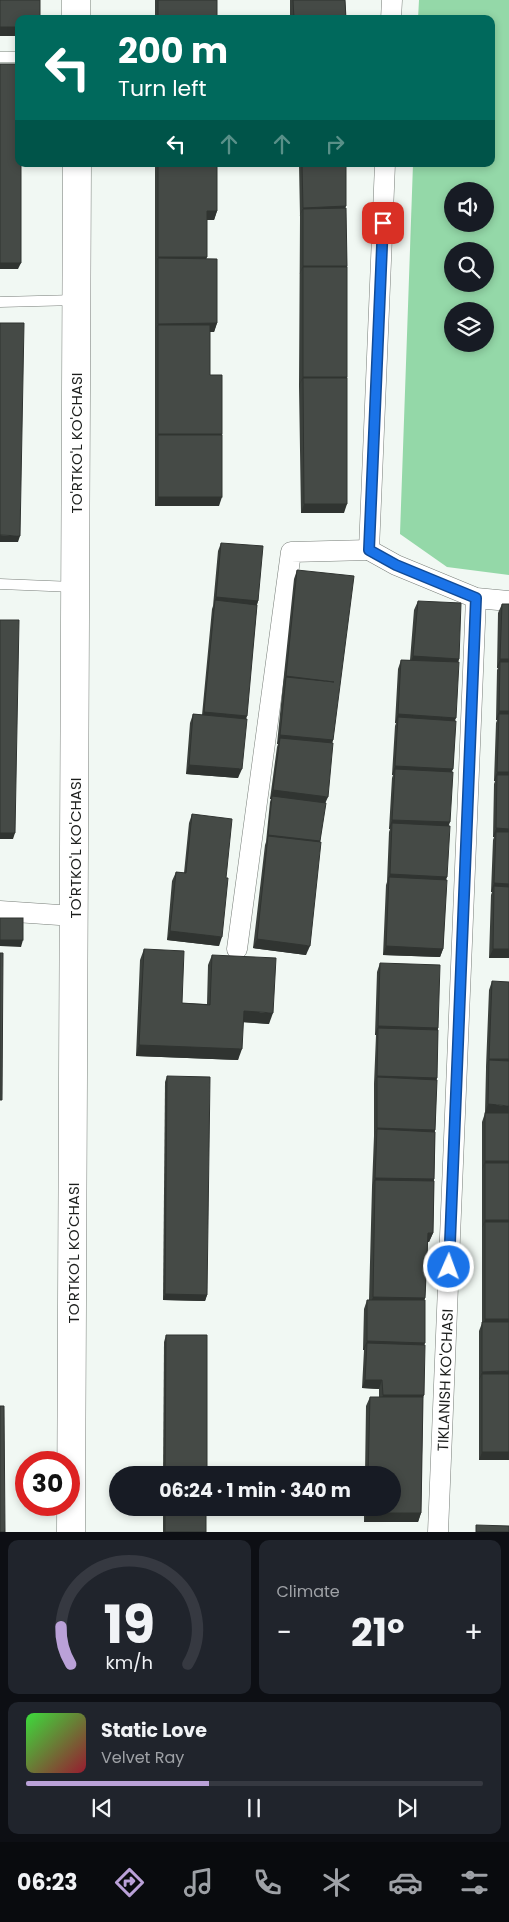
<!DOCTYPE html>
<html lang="en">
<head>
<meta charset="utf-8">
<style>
  body { margin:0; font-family:Poppins,sans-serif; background:#20242c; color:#f1f3f6; height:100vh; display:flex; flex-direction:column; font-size:19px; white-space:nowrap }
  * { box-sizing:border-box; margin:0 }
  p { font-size:16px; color:#9ea1a6 }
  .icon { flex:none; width:28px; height:28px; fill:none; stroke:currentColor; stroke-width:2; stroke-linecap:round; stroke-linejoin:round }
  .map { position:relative; height:1532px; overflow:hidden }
  .drawer { display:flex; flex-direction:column; gap:8px; padding:8px; background:#0d0f14; flex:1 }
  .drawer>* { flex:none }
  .top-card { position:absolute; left:15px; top:15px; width:480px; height:152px; border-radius:10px; box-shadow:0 2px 8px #0003; background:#00695c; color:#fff; overflow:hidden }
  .fabs { position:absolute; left:444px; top:182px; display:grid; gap:10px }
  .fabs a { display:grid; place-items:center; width:50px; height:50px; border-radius:50%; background:#171b24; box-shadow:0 2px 8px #0003; font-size:25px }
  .speed { position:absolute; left:15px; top:1451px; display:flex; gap:10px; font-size:25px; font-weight:700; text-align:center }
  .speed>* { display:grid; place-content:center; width:65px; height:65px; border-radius:50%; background:#171b24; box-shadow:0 2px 8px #0003; line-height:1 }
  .speed .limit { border:8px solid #d22; background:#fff; color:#111 }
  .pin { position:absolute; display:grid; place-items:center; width:42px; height:42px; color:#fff; margin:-21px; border-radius:10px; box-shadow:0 2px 8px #0006 }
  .me { position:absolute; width:55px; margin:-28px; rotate:2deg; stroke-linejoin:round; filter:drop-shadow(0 0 4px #0008) }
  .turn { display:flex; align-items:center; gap:18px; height:105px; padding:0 20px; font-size:22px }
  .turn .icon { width:65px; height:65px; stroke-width:2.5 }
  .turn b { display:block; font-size:35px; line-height:42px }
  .lanes { display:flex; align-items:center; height:48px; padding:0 20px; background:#0003; justify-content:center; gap:25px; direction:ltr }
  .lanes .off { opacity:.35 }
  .big { font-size:38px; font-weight:700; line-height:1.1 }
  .drawer .widget { flex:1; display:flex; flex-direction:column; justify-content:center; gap:8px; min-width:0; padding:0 18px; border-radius:10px; background:#20242c }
  .drawer .dial { align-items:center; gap:0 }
  .dial svg { height:130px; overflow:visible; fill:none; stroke:#363941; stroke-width:7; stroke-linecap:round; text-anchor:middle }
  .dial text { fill:#f1f3f6; stroke:none }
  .song { display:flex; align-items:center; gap:15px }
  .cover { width:60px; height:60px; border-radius:8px; background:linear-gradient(135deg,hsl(120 70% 55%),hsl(350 70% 35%)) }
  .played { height:5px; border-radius:2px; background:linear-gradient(90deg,#baa1d8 40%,#363941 40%) }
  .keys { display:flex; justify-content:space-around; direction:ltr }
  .heat { display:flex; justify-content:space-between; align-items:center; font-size:28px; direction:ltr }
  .drawer .tiles { flex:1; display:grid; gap:8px; grid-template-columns:1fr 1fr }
  .widget:last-child { grid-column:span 2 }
  .trip { position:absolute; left:109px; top:1466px; width:292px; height:50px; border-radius:25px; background:#171b24; box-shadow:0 2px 8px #0003; font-weight:700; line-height:50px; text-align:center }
  .tabs { display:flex; height:80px; justify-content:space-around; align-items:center; background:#090b0e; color:#9ea1a6 }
  .tabs .icon { width:35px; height:35px }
  .tabs .current { color:#baa1d8 }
  .tabs b { font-size:22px; color:#f1f3f6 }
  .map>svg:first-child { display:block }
  .green { fill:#94d8a8; fill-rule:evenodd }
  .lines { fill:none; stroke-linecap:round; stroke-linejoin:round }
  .lane-casing { stroke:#787e79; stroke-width:11 }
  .street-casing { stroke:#787e79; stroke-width:21 }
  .secondary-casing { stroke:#787e79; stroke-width:29 }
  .lane { stroke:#fff; stroke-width:10 }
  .street { stroke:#fff; stroke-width:20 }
  .secondary { stroke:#fff; stroke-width:28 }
  .wall { fill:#3b403c }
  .shaded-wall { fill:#303431 }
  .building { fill:#454a46; stroke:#303431 }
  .route-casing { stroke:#114b97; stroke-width:12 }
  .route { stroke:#1a73e8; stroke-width:9 }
  .labels { text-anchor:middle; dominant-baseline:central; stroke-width:5; stroke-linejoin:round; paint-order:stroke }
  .street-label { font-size:15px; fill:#1c1e1c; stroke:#fff }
</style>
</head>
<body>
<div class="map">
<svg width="509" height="1532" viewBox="0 0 509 1532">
  <rect width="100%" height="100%" fill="#f1f8f3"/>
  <!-- green -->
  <path class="green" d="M 419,0 L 509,0 L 509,575 L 447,567 L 400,534 L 413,164 L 491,164 L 491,19 L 418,19 ZM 452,191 L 485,191 L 485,224 L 452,224 ZM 452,251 L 485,251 L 485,284 L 452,284 ZM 452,311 L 485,311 L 485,344 L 452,344 Z"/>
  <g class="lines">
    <defs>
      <g id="lane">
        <polyline points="0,57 19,57"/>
        <polyline points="0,302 76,300"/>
        <polyline points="0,584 74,587"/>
      </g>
      <g id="street">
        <polyline points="391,19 392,0"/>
        <polyline points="385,164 369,550 396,565 476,598 509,601"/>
        <polyline points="0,911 74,916"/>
        <polyline points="237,949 291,552 369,550"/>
        <polyline points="438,1532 476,598"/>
      </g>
      <g id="secondary">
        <polyline points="76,0 76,19"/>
        <polyline points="71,1532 77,164"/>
      </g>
    </defs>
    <!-- lane casing -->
    <use href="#lane" class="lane-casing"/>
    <!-- street casing -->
    <use href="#street" class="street-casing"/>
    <!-- secondary casing -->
    <use href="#secondary" class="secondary-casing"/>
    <!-- lane -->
    <use href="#lane" class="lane"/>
    <!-- street -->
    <use href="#street" class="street"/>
    <!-- secondary -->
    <use href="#secondary" class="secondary"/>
  </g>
  <!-- wall -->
  <g class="wall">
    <rect x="155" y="0" width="62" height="19"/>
    <polygon points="290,0 345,0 346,19 290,19"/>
    <polygon points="155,164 217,164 217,211 214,220 207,220 206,259 217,323 214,332 210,332 210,375 222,434 219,506 155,506"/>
    <polygon points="299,164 346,164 345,208 347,266 347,377 344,513 301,513 299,386 300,217"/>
    <polygon points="221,543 258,601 257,605 246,719 238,778 186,774 190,723 193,714 202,715 212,609 213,606 218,551"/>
    <polygon points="297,570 333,740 332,743 306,955 253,948 265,845 266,842 270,802 271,799 270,799 277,747 278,744 277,744 283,684 294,579"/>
    <polygon points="418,601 459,659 458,662 455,721 453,769 451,772 443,949 440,957 383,955 386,885 387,882 389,832 390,829 389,829 392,778 393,775 392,775 395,726 396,723 395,723 398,669 401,660 410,660 414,610"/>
    <polygon points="502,604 509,604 509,958 489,958 491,895 492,892 491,892 493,840 494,837 493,837 494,784 495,781 494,781 496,723 497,720 496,720 497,670 498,668 497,668 498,613"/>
    <polygon points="192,814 226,878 219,946 167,940 172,881 176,872 184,873 189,823"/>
    <polygon points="144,949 182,1003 207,1004 208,965 212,955 269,1024 243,1022 238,1060 136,1056 140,960"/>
    <polygon points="380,963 438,1028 435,1132 433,1233 429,1242 428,1242 425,1298 424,1300 424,1395 423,1397 421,1513 418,1522 364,1522 364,1508 392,1508 392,1475 365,1475 366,1406 370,1397 379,1397 379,1389 362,1388 364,1350 363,1350 364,1309 367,1300 369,1300 372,1187 374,1136 374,1084 376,1035 375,1035 377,972"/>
    <polygon points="492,981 509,1460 479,1460 479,1331 482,1323 482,1122 485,1113 486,1069 486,1067 489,990"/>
    <polygon points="167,1076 207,1295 205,1301 163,1300 165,1082"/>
    <polygon points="166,1335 207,1475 163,1475 164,1342"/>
    <rect x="163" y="1508" width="43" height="24"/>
  </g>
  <!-- shaded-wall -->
  <g class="shaded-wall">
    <rect x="0" y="27" width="19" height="9"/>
    <polygon points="346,206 343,215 303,209 299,217 303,208"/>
    <polygon points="207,211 217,211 214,220 204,220"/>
    <polygon points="158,257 207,257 204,266 158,258 155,266"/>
    <polygon points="0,263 21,263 18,269 0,269"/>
    <polygon points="303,266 347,266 344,275 303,267 299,275"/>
    <polygon points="217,323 214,332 158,332 158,325 155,332 158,324"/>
    <polygon points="303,377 347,377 344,385 303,378 299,385"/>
    <polygon points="158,434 222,434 219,442 158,435 155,442"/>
    <polygon points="158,497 222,497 219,506 155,506"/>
    <polygon points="304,504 347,504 344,513 301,513"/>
    <polygon points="0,535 20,536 18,542 0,542"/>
    <polygon points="216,597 258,601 255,610 215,600"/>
    <polygon points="413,656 459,659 456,668 410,664"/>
    <polygon points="500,659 509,659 509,668 500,662 498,668 497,668"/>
    <polygon points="286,676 334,682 286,677 283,684"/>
    <polygon points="499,711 509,711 509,720 499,714 497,720 496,720"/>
    <polygon points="204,712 247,716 244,725 201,721"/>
    <polygon points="398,714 456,718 452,727 398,717 396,723 395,723"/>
    <polygon points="280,735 333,740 330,749 280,738 278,744 277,744"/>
    <polygon points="189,765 242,769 238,778 186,774"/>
    <polygon points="395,766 453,769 449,778 395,769 393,775 392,775"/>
    <polygon points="497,772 509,772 509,781 497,775 495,781 494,781"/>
    <polygon points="273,790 328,797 324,806 272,796 271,799 270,799"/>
    <polygon points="392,820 450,822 447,831 392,823 390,829 389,829"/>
    <polygon points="496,828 509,829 509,838 496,832 494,837 493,837"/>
    <polygon points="0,833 15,833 13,839 0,839"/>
    <polygon points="268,835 320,841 318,847 268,836 266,842"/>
    <polygon points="390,874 447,877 444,885 389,877 387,882"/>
    <polygon points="494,883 509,884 509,893 494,886 492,892 491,892"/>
    <polygon points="170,931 222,937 219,946 167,940"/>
    <polygon points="257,939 310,946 306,955 253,948"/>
    <polygon points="0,940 23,940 21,947 0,946"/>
    <polygon points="386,946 443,949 440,957 383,955"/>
    <polygon points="493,949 509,949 509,958 489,958"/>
    <polygon points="244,1011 273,1013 269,1024 240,1022"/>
    <polygon points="378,1026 438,1028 435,1037 378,1028 376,1035 375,1035"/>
    <polygon points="139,1045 242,1049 238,1060 136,1056"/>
    <polygon points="489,1059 509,1059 509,1068 489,1060 486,1067"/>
    <polygon points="377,1076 437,1078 434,1087 377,1077 374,1084"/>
    <polygon points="488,1104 509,1106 509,1115 485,1113"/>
    <polygon points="377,1128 435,1130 432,1139 377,1129 374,1136"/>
    <polygon points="485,1161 509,1161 509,1170 485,1163 482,1170"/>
    <polygon points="375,1178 434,1179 431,1188 375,1180 372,1187"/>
    <polygon points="485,1220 509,1220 509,1228 485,1222 482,1228"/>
    <polygon points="428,1233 433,1233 429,1242 425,1242"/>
    <polygon points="165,1294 207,1295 205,1301 163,1300"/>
    <polygon points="373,1297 425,1298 422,1307 369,1306"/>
    <polygon points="485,1319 509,1319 509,1328 482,1328"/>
    <polygon points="367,1341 425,1343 422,1352 367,1343 364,1350 363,1350"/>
    <polygon points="509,1371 509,1380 482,1374 479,1380 482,1372"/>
    <polygon points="365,1380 382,1380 379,1389 362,1388"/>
    <polygon points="383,1395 424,1395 421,1404 380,1404"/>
    <polygon points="482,1452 509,1452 509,1460 479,1460"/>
    <polygon points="367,1513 421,1513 418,1522 364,1522"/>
  </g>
  <!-- building -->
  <g class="building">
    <polygon points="0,0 40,0 40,19 19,19 19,27 0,27"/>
    <rect x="158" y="0" width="59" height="19"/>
    <polygon points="293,0 345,0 346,19 294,19"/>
    <polygon points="0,64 19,64 19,164 21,164 21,263 0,263"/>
    <polygon points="158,164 217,164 217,211 207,211 207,257 158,257"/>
    <polygon points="302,164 346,164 346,206 303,208"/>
    <polygon points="346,208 347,266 303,266 303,209"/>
    <polygon points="158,258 217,259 217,323 158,324"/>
    <rect x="303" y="267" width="44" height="110"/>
    <polygon points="0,323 24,323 20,536 0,535"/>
    <polygon points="158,325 210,325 210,375 222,375 222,434 158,434"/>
    <polygon points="303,378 347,378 347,504 304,504"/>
    <rect x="158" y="435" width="64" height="62"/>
    <polygon points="221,543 263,546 258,601 216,597"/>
    <polygon points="297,570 354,576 333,740 280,735 286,677 334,682 286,676"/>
    <polygon points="215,600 257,605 247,716 204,712"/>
    <polygon points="418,601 461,603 459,659 413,656"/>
    <polygon points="502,604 509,604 509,659 500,659"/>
    <polygon points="0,620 19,620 15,833 0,833"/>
    <polygon points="401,660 459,662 456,718 398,714"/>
    <polygon points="500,662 509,662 509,711 499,711"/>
    <polygon points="193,714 247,719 242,769 189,765"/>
    <polygon points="499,714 509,714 509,772 497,772"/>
    <polygon points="398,717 456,721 453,769 395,766"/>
    <polygon points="280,738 333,743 328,797 273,790"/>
    <polygon points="395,769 453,772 450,822 392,820"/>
    <polygon points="497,775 509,775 509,829 496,828"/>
    <polygon points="272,796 326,803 320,841 268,835"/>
    <polygon points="192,814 232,819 226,878 228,878 222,937 170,931 176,872 186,873"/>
    <polygon points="392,823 450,826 447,877 390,874"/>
    <polygon points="496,832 509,832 509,884 494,883"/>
    <polygon points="268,836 321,842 310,946 257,939"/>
    <polygon points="389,877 447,880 443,949 386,946"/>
    <polygon points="494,886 509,887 509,949 493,949"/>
    <rect x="0" y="918" width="23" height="22"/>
    <polygon points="144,949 184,951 182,1003 210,1005 212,955 276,958 273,1013 244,1011 242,1049 139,1045"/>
    <polygon points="0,953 3,953 2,1100 0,1100"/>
    <polygon points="380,963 440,965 438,1028 378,1026"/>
    <polygon points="492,981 509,982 509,1059 489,1059"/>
    <polygon points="378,1028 438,1030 437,1078 377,1076"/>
    <polygon points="489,1060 509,1061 509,1106 488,1104"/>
    <polygon points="167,1076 210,1077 207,1295 165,1294"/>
    <polygon points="377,1077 437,1080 435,1130 377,1128"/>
    <rect x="485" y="1113" width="24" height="48"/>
    <polygon points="377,1129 435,1132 434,1179 375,1178"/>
    <rect x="485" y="1163" width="24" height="57"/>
    <polygon points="375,1180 434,1181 433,1233 428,1233 425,1298 373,1297"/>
    <rect x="485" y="1222" width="24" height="97"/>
    <polygon points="367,1300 425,1300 425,1343 367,1341"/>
    <polygon points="482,1322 509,1322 509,1371 482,1372"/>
    <polygon points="166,1335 207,1335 207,1475 165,1475"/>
    <polygon points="367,1343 425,1345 424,1395 383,1395 382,1380 365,1380"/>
    <rect x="482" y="1374" width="27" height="78"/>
    <polygon points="370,1397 423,1397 421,1513 367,1513 367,1508 392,1508 392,1475 368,1475"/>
    <polygon points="0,1406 4,1406 5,1532 0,1532"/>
    <rect x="165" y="1508" width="41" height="24"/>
    <polygon points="476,1525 509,1526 509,1532 476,1532"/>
  </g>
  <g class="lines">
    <defs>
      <polyline id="route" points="383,223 369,550 396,565 476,598 449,1267"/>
    </defs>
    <!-- route casing -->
    <use href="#route" class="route-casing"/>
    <!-- route -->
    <use href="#route" class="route"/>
  </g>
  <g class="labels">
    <!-- street labels -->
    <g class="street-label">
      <text transform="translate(76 443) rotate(-90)">TO'RTKO'L KO'CHASI</text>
      <text transform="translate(75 848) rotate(-90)">TO'RTKO'L KO'CHASI</text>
      <text transform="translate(73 1253) rotate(-90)">TO'RTKO'L KO'CHASI</text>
      <text transform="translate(445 1380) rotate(-88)">TIKLANISH KO'CHASI</text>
    </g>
  </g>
</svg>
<div class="fabs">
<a><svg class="icon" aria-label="sound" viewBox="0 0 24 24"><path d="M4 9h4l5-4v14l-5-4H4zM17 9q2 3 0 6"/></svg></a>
<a><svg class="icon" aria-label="search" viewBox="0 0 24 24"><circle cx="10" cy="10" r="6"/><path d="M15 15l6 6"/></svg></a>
<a><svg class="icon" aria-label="layers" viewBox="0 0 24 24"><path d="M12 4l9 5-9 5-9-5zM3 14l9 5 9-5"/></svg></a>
</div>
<div class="speed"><div class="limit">30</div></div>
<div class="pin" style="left:383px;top:223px;background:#d93025"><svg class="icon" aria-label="arrive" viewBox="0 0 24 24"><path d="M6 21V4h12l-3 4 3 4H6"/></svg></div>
<svg class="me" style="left:449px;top:1267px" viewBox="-20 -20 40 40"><circle r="17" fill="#1a73e8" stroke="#fff" stroke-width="3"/><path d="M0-11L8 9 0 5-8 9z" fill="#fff"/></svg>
<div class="trip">06:24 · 1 min · 340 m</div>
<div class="top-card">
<div class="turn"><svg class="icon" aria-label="left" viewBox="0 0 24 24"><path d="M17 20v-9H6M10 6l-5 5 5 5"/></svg><div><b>200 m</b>Turn left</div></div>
<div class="lanes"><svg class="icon" aria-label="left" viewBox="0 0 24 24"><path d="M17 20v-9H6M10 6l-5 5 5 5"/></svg><svg class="icon off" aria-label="ahead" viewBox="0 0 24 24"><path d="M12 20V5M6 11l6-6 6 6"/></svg><svg class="icon off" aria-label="ahead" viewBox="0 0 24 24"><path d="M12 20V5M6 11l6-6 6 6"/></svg><svg class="icon off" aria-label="right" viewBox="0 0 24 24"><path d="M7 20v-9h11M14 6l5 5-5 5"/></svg></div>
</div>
</div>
<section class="drawer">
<div class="tiles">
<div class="widget dial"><svg viewBox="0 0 100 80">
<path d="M14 69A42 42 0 1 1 86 69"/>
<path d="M14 69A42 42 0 0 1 8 46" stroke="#baa1d8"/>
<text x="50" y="56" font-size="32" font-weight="700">19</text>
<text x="50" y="72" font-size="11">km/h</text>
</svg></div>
<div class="widget"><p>Climate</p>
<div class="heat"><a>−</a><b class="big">21°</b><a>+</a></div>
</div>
<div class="widget">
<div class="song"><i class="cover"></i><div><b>Static Love</b><p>Velvet Ray</p></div></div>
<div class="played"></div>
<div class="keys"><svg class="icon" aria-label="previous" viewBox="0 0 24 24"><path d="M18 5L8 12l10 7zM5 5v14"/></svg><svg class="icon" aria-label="pause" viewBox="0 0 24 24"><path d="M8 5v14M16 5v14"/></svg><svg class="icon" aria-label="next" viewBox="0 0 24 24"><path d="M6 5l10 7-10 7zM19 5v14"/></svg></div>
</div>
</div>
</section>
<nav class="tabs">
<b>06:23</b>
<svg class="icon current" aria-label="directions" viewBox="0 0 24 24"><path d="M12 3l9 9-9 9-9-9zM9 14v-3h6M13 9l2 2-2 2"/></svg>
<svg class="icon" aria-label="music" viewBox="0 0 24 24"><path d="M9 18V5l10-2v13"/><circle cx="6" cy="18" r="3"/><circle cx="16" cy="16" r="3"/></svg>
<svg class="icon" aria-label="phone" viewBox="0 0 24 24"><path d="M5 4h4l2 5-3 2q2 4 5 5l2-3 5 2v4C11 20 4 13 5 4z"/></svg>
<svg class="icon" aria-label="climate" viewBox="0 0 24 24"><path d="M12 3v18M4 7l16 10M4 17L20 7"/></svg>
<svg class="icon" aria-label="car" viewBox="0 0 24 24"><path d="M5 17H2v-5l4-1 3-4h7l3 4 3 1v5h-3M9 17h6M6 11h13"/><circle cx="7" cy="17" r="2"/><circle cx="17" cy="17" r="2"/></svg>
<svg class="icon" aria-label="filters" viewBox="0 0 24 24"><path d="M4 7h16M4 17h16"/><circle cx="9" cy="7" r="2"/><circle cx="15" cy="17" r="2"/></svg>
</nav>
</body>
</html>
